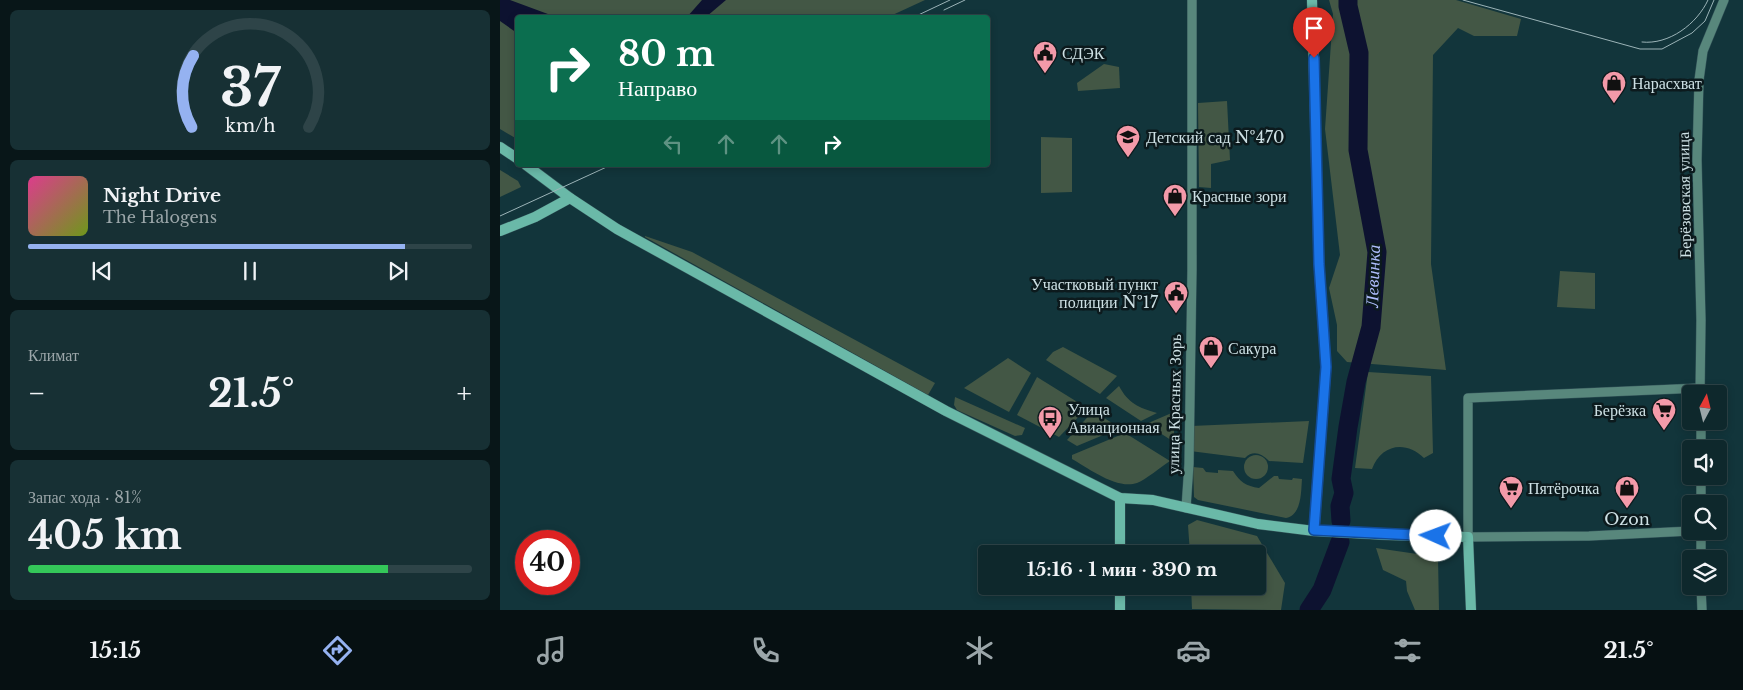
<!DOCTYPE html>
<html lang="ru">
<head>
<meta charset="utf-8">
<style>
  body { margin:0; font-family:"Libre Baskerville",serif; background:#173034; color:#f1f3f6; height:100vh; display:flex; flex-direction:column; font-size:19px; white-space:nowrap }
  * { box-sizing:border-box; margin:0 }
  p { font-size:16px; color:#9ba6a9 }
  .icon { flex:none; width:28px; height:28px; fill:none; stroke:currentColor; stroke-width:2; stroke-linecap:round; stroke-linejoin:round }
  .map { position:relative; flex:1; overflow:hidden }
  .side { display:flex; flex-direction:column; gap:10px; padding:10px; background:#081618; width:500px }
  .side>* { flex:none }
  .top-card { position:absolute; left:15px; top:15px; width:475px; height:152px; border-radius:5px; box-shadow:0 2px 8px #0003,0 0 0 1px #2e4448; background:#0b6e4f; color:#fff; overflow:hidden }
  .needle { width:32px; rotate:7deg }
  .fabs { position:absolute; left:1182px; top:385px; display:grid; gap:10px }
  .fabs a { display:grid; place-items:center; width:45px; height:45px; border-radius:5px; background:#0e282c; box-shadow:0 2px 8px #0003,0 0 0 1px #2e4448; font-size:25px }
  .speed { position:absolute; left:15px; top:530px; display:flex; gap:10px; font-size:25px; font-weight:700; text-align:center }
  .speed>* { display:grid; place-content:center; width:65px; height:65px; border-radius:50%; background:#0e282c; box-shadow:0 2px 8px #0003,0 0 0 1px #2e4448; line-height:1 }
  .speed .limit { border:8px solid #d22; background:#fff; color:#111 }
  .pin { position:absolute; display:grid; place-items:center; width:42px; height:42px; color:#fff; margin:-51px -21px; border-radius:50% 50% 50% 0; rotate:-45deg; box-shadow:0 0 5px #0007 }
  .pin .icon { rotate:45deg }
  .me { position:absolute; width:55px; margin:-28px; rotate:272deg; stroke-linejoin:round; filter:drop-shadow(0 0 4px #0008) }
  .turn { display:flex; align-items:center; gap:18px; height:105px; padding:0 20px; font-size:22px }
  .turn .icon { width:65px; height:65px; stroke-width:2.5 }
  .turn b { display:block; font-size:35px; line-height:42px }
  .lanes { display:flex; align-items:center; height:48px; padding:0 20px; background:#0003; justify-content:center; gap:25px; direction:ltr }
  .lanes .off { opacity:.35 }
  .big { font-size:38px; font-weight:800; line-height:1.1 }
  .side .tile { flex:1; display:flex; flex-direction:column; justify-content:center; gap:8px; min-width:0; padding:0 18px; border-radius:8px; background:#173034 }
  .side .dial { align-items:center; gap:0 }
  .dial svg { height:130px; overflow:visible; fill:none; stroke:#2e4448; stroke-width:7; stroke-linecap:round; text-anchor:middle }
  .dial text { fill:#f1f3f6; stroke:none }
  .song { display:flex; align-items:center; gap:15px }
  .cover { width:60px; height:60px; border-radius:8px; background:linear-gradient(135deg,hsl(330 70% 55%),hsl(80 70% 35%)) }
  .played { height:5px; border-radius:2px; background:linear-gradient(90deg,#95b2f1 85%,#2e4448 85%) }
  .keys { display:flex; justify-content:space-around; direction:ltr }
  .heat { display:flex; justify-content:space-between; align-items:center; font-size:28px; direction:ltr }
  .charge { height:8px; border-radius:4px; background:linear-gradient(90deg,#34c759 81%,#2e4448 0) }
  .trip { position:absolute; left:478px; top:545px; width:288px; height:50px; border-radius:5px; background:#0e282c; box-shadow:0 2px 8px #0003,0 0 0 1px #2e4448; font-weight:800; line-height:50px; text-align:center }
  .tabs { display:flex; height:80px; justify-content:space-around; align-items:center; background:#061012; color:#9ba6a9 }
  .tabs .icon { width:35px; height:35px }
  .tabs .active { color:#95b2f1 }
  .tabs b { font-size:22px; color:#f1f3f6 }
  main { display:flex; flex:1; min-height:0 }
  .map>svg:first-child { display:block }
  .green { fill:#435745 }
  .water { fill:#0d1230 }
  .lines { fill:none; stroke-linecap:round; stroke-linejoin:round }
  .river { stroke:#0d1230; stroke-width:19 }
  .street-casing { stroke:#345459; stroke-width:10 }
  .secondary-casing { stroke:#345459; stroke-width:11 }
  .street { stroke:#58877c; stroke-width:9 }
  .secondary { stroke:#6ab9a8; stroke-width:10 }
  .tram { stroke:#9cb4b8; stroke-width:1 }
  .route-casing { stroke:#114b97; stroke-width:12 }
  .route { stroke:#1a73e8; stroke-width:9 }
  .labels { text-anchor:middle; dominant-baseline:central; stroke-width:5; stroke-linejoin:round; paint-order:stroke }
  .poi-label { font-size:16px; fill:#cde0e4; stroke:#0c1a1d; text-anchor:start }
  .street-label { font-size:16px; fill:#cde0e4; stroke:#0c1a1d }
  .water-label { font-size:18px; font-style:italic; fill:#aebdfc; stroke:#0c1a1d }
</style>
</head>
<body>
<main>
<section class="side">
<div class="tile dial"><svg viewBox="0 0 100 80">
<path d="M14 69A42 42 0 1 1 86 69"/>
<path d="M14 69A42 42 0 0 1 15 25" stroke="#95b2f1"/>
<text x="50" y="56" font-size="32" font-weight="700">37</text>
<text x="50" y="72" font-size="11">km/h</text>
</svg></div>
<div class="tile">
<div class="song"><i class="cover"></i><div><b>Night Drive</b><p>The Halogens</p></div></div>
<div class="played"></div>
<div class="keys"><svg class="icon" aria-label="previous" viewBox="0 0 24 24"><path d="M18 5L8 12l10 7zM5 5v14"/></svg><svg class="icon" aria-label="pause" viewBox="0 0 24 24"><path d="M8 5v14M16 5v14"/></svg><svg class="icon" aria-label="next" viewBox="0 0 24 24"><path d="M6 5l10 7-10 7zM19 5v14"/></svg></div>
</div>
<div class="tile"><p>Климат</p>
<div class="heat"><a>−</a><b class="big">21.5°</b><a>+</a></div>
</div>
<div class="tile"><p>Запас хода · 81%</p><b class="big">405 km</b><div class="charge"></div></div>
</section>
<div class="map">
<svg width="1243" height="610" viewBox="0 0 1243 610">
  <rect width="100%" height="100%" fill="#12353b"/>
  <!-- green -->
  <g class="green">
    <polygon points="0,0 425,0 386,18 18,18 17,139 0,129"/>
    <polygon points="829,0 956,0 1021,19 1017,36 974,36 958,28 933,55 931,264 946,370 847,362 837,351 837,325 829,288 840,255 825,129 833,14"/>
    <polygon points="604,64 619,67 620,88 578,91 577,83"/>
    <polygon points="727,101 730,160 711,164 711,188 699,187 698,103"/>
    <polygon points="541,137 572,138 572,192 541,193"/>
    <polygon points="0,170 18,181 21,187 0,197"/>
    <polygon points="145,236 192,252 435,383 428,395 145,237"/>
    <polygon points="1060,271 1095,273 1095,309 1057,307"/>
    <polygon points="563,347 617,376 600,394 546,360 553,352"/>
    <polygon points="508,358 531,373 509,412 464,388"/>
    <path d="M 868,372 L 931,376 L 933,453 L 924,458 C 906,440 881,444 872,469 L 855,468 Z"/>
    <polygon points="537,377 587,408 559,437 517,415"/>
    <path d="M 619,386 C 628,403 639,408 657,413 L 641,421 L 606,398 Z"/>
    <polygon points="455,397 525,428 522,435 515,436 457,410 454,405"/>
    <polygon points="593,411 620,428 577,446 567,440"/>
    <polygon points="674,412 674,442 646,424"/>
    <path d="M 809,421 L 803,463 L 769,461 C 761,453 753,450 745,458 L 690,451 L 691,426 Z"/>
    <path d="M 625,433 L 670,461 C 661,467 645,480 637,483 C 617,490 588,468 572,459 L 572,455 Z"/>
    <circle cx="756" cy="467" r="12"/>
    <path d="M 693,467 L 703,468 L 706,472 L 718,473 L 718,470 L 733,471 C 740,482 746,486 759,488 L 774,476 L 778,476 L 779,479 L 792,480 L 793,478 L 802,479 C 801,491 802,515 786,518 L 698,500 L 694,497 Z"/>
    <polygon points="697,520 757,536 785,583 781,610 692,609 691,586 756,586 756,554 690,554 688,525"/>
    <polygon points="876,548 938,557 939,610 915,610 907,591 906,581 883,570"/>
  </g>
  <!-- water -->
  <g class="water">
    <polygon points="0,0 10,0 56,17 18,18 17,33 0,21"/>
    <polygon points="202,0 226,0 206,17 187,17"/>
  </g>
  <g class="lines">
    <!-- river -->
    <g class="river">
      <polyline points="841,521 840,506 844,493 841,479 848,427 856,382 871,327 877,252 858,150 859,53 848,6 848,0"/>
      <polyline points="809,610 822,590 840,542"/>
    </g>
    <defs>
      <g id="street">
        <polyline points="1200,394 1201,320 1197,160 1199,80 1203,51 1224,0"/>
        <polyline points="1201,421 1201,449"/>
        <polyline points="1201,504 1201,476"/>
        <polyline points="686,508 689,464 692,270 692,0"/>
        <polyline points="1191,531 1089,536 968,537 968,398 1200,388"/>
        <polyline points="1201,531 1201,559"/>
        <polyline points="1201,586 1202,610"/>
      </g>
      <g id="secondary">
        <polyline points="812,0 819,264 826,367 814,531"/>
        <polyline points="0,147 18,159"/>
        <polyline points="26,165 70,198 117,229 446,411 620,498 653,500 758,524 814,531 888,535 968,537 971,610"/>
        <polyline points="0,231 35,217 70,198"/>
        <polyline points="620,498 620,554"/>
        <polyline points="620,586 620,610"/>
      </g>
    </defs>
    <!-- street casing -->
    <use href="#street" class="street-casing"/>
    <!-- secondary casing -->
    <use href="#secondary" class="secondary-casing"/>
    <!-- street -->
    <use href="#street" class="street"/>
    <!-- secondary -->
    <use href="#secondary" class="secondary"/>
    <!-- tram -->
    <g class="tram">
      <polyline points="963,0 1140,49 1162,49 1192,33 1205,21 1214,0"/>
      <polyline points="444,10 465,0"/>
      <polyline points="412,18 450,0"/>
      <path d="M 1142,42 C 1169,45 1197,24 1208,0"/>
      <polyline points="0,216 111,165"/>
    </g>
  </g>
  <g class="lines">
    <defs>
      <polyline id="route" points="814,58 819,264 826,367 814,530 936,536"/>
    </defs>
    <!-- route casing -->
    <use href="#route" class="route-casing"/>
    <!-- route -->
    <use href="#route" class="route"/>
  </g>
  <!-- icons -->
  <defs>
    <symbol id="civic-pin" viewBox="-11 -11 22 30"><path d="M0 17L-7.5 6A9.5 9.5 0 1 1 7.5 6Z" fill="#f39aa9" stroke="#0c1a1d"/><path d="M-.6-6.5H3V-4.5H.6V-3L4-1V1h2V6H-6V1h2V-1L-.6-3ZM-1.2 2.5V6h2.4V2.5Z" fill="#111"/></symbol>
    <symbol id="shop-pin" viewBox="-11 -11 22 30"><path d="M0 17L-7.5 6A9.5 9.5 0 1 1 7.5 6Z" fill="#f39aa9" stroke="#0c1a1d"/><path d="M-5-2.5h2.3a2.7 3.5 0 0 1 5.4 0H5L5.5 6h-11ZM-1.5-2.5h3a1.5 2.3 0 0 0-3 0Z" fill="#111"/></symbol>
    <symbol id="school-pin" viewBox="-11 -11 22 30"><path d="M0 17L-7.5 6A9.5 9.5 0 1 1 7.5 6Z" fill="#f39aa9" stroke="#0c1a1d"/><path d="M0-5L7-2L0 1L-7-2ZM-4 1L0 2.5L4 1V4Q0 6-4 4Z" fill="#111"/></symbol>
    <symbol id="supermarket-pin" viewBox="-11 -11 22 30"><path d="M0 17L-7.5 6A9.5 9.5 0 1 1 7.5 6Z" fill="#f39aa9" stroke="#0c1a1d"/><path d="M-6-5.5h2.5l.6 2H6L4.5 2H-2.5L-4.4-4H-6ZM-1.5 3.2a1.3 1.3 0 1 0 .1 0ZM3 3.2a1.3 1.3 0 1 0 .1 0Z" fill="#111"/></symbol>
    <symbol id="bus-pin" viewBox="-11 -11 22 30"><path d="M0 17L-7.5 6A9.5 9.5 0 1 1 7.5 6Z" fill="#f39aa9" stroke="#0c1a1d"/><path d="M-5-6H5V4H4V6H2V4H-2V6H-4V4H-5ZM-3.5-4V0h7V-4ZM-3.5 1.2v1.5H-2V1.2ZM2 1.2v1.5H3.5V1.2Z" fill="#111"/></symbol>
  </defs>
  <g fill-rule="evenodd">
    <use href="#civic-pin" x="531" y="39" width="28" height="38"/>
    <use href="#shop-pin" x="1100" y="69" width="28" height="38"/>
    <use href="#school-pin" x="614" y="123" width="28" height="38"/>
    <use href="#shop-pin" x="661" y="182" width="28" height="38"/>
    <use href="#civic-pin" x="662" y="279" width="28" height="38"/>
    <use href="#shop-pin" x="697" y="334" width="28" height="38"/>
    <use href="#supermarket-pin" x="1150" y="396" width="28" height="38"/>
    <use href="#bus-pin" x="536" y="404" width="28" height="38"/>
    <use href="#supermarket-pin" x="997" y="474" width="28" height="38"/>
    <use href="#shop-pin" x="1113" y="474" width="28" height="38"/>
  </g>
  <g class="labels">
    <!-- poi labels -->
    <g class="poi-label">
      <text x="562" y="53">СДЭК</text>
      <text x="1132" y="83">Нарасхват</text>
      <text x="646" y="137">Детский сад №470</text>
      <text x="692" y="196">Красные зори</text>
      <text x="658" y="284" text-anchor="end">Участковый пункт<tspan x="658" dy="18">полиции №17</tspan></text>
      <text x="728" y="348">Сакура</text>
      <text x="568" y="409">Улица<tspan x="568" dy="18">Авиационная</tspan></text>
      <text x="1146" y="410" text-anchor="end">Берёзка</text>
      <text x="1028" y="488">Пятёрочка</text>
      <text x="1127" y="519" text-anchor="middle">Ozon</text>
    </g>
    <!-- street labels -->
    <g class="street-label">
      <text transform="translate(1184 195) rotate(-91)">Берёзовская улица</text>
      <text transform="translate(674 404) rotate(-89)">улица Красных Зорь</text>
    </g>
    <!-- water labels -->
    <g class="water-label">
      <text transform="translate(873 276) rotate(-88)">Левинка</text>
    </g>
  </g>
</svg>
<div class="fabs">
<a><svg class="needle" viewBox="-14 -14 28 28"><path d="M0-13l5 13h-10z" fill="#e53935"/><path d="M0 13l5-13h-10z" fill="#9ba6a9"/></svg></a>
<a><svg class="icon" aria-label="sound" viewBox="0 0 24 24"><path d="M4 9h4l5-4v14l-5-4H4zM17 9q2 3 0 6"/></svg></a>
<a><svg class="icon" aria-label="search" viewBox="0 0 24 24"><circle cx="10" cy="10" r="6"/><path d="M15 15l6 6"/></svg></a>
<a><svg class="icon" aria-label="layers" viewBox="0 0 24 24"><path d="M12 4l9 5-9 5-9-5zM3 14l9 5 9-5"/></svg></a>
</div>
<div class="speed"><div class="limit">40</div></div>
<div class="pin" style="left:814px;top:58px;background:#d93025"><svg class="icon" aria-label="arrive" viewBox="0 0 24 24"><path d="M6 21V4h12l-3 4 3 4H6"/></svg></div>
<svg class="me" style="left:936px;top:536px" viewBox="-20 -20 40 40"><circle r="19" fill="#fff"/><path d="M0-13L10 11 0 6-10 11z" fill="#1a73e8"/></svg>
<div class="trip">15:16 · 1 мин · 390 m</div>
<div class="top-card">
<div class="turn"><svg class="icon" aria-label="right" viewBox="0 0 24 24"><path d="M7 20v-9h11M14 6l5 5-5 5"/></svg><div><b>80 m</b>Направо</div></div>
<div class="lanes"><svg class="icon off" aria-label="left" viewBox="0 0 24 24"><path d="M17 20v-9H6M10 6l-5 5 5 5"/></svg><svg class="icon off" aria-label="ahead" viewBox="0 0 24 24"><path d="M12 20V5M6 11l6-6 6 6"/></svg><svg class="icon off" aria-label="ahead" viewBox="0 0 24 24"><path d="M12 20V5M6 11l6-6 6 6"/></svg><svg class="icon" aria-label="right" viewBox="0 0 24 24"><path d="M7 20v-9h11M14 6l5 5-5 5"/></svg></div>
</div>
</div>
</main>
<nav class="tabs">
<b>15:15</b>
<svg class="icon active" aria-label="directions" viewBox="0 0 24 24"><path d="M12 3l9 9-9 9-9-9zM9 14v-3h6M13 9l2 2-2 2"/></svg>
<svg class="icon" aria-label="music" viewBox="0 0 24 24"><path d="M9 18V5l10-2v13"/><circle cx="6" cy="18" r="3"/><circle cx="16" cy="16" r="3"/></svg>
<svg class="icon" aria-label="phone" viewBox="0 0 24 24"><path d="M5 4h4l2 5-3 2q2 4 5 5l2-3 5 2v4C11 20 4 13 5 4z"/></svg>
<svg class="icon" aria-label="climate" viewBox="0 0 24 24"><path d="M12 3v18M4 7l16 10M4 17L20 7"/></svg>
<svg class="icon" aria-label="car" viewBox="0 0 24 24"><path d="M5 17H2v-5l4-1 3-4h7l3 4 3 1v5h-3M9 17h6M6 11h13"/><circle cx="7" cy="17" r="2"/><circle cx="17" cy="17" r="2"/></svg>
<svg class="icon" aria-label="filters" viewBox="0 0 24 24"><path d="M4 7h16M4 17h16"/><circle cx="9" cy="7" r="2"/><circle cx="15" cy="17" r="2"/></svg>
<b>21.5°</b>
</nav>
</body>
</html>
